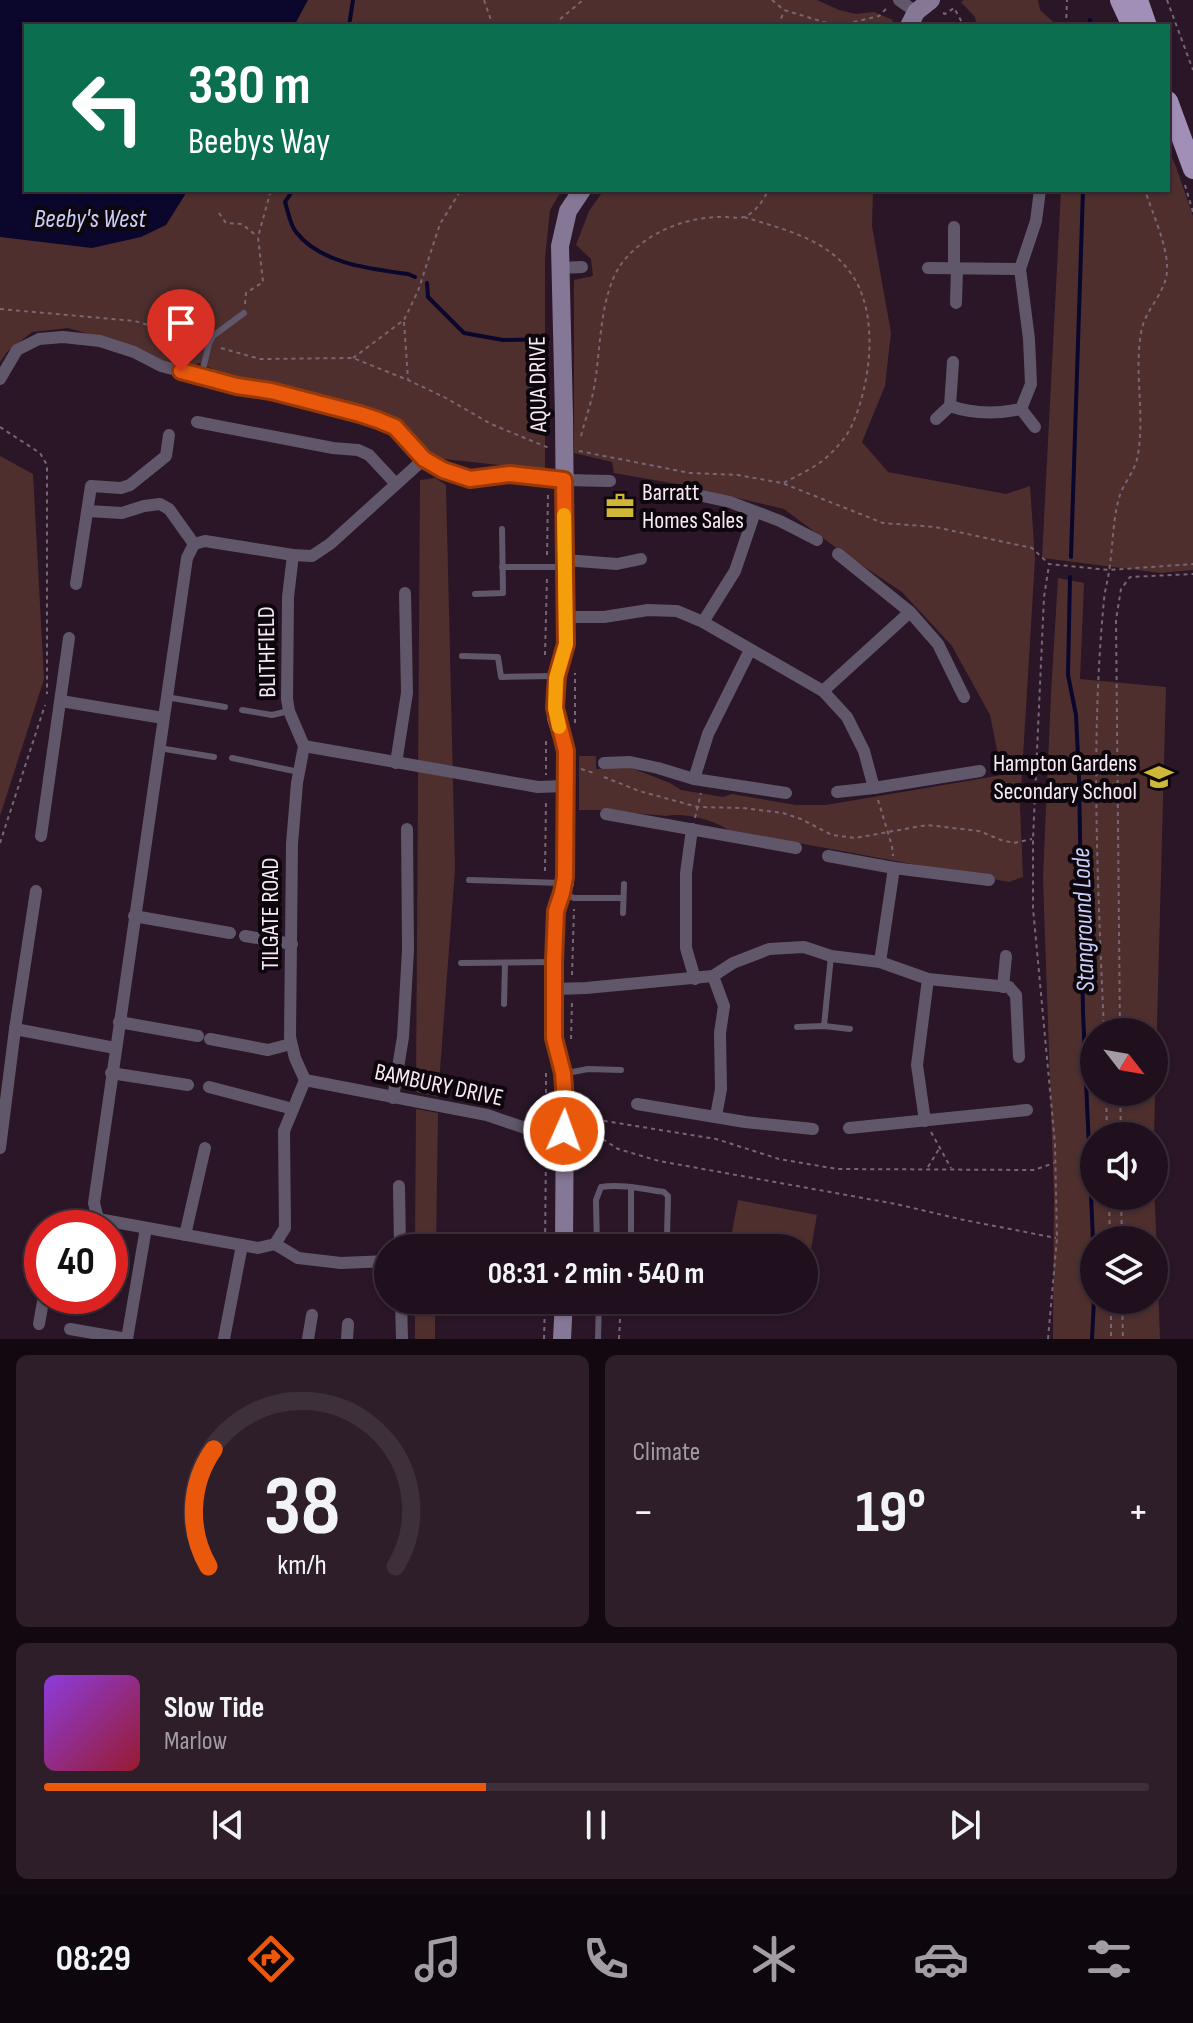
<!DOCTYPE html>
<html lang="en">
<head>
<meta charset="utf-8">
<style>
  body { margin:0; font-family:"Sofia Sans Condensed",sans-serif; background:#2d1e2a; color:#f1f3f6; height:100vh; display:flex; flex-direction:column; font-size:30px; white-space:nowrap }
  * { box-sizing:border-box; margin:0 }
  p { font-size:26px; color:#a29da4 }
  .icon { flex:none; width:44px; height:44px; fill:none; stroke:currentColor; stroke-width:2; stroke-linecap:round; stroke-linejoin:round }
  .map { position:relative; height:1339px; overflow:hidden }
  .side { display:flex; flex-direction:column; gap:16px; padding:16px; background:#120910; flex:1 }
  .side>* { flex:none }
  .top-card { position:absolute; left:24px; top:24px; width:1146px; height:168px; border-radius:0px; box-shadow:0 2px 6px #0004,0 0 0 2px #3d303b; background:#0b6e4f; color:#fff; overflow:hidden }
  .needle { width:52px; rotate:121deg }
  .buttons { position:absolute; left:1080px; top:1018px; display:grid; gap:16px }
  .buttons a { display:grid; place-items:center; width:88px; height:88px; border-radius:50%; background:#20101d; box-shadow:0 2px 6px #0004,0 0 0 2px #3d303b; font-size:40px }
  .speed { position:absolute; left:24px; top:1210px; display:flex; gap:16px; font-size:40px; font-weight:700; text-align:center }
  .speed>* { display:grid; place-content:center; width:104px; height:104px; border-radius:50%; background:#20101d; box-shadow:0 2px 6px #0004,0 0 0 2px #3d303b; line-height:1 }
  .speed .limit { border:12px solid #d22; background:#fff; color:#111 }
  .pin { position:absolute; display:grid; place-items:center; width:68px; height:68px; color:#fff; margin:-82px -34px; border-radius:50% 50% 50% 0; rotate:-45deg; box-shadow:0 0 8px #0007 }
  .pin .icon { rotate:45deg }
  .me { position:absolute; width:88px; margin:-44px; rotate:2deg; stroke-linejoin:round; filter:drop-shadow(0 0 6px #0008) }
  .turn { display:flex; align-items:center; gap:28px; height:168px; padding:0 32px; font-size:36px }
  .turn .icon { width:104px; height:104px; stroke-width:2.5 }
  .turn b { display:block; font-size:56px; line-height:68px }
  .big { font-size:60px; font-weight:700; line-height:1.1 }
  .side .widget { flex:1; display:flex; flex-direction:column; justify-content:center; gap:12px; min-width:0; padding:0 28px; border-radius:12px; background:#2d1e2a }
  .side .dial { align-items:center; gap:0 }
  .dial svg { height:208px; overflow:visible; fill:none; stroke:#3d303b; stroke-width:7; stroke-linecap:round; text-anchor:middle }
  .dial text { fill:#f1f3f6; stroke:none }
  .song { display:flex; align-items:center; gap:24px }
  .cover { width:96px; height:96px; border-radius:12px; background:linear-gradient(135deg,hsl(270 70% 55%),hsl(350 70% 35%)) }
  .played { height:8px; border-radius:4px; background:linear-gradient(90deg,#ea580c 40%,#3d303b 40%) }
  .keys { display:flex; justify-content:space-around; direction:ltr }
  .heat { display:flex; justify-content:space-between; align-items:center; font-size:44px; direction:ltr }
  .side .tiles { flex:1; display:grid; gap:16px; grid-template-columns:1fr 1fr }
  .widget:last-child { grid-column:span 2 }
  .trip { position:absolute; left:374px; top:1234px; width:444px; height:80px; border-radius:40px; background:#20101d; box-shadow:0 2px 6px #0004,0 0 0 2px #3d303b; font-weight:700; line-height:80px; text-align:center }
  .menu { display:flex; height:128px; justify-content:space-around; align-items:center; background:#0d060c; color:#a29da4 }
  .menu .icon { width:56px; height:56px }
  .menu .current { color:#ea580c }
  .menu b { font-size:36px; color:#f1f3f6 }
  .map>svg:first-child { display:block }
  .green { fill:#4e2f2e; fill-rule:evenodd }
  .water { fill:#0a062c }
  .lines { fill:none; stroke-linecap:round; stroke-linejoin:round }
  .stream { stroke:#0a062c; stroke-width:4 }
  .path { stroke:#776674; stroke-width:2; stroke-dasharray:4 4; stroke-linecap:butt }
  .lane { stroke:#60576a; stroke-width:6 }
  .street { stroke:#60576a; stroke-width:12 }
  .secondary { stroke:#857796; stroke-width:18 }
  .primary { stroke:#a28fb8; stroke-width:20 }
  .route-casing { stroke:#983908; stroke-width:20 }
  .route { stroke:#ea580c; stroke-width:14 }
  .slow { stroke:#f59e0b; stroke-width:14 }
  .labels { text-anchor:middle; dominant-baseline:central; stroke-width:8; stroke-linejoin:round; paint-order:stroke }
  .street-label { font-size:24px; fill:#f8eaf5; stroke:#0d060c }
  .poi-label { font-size:24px; fill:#f8eaf5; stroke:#0d060c; text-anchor:start }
  .water-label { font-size:26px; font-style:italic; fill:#c9cefb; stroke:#0d060c }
</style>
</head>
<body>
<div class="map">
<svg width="1193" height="1339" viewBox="0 0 1193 1339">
  <rect width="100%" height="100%" fill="#2a1627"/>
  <!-- green -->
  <g class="green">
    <polygon points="0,0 817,0 839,10 856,14 874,12 893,20 891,26 26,26 26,190 562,190 550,210 545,259 545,470 435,458 404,424 269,385 218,376 213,369 198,363 191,369 156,360 132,346 68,328 32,332 7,352 0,362"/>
    <polygon points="964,0 1038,0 1040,10 1058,26 977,26 975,17 961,2"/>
    <polygon points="1168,149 1175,164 1193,216 1193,570 1161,573 1042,558 1061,190 1168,190"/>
    <path d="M 604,190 L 873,190 L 872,226 L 891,333 L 885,386 L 862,442 L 888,472 L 1006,494 L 1030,486 L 1035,559 L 1020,806 L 1023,877 L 1009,882 L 728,830 C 715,820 682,812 666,816 L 602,810 L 579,810 L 579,756 L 596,756 L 596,769 L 629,767 L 670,783 L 681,790 L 723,797 L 732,794 L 796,805 L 826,805 L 1002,775 L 990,715 L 952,646 L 902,592 L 839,550 L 784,509 L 677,484 L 614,473 L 612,462 L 574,453 L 574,280 L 593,276 L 591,259 L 576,245 L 589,211 Z"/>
    <polygon points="0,456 33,474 44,679 0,816"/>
    <polygon points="435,478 446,485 455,869 438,1097 416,1092 420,480"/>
    <path d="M 1058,578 L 1084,583 L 1080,679 L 1166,687 L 1154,1136 L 1094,1136 L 1094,1196 L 1154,1196 L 1154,1178 L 1160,1339 L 1053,1339 L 1054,1196 L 1043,878 L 1051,694 ZM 1094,1032 L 1154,1032 L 1154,1092 L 1094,1092 ZM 1094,1240 L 1154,1240 L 1154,1300 L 1094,1300 Z"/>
    <polygon points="416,1109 438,1113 436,1248 415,1248"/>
    <polygon points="738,1200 817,1215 808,1266 804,1265 804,1248 729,1248"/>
    <rect x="415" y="1300" width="20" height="39"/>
  </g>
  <!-- water -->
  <polygon class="water" points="0,0 308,0 294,26 26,26 26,190 188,190 166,225 141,237 92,248 0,237"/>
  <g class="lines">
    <!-- stream -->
    <g class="stream">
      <polyline points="349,26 353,0"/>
      <polyline points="1089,26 1090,20"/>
      <path d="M 293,190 L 285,202 C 288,211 290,225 296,232 C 321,264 371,269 408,274 L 415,277"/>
      <polyline points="427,283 428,297 464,333 503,340 548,339"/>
      <polyline points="1071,557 1083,190"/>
      <polyline points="1070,577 1068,675 1076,715 1079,777 1083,1012 1094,1263"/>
      <polyline points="1092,1339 1094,1300"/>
    </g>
    <!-- path -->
    <g class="path">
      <polyline points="484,0 493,26"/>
      <polyline points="772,0 784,10 837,26 879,16 888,7"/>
      <polyline points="1167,0 1193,70"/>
      <polyline points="943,13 945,14 954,8 964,26"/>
      <polyline points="556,26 559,20 583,0"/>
      <polyline points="778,26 784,11"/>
      <polyline points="1066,26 1067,0"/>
      <polyline points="1185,185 1193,212"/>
      <polyline points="219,213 226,223 242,224 257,236"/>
      <path d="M 744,217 C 782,229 825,238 850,272 C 880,312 871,383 852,425 C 848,434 841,443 834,450 C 821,465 801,474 783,483"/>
      <polyline points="245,304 246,293 263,282 258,237 271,190"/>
      <polyline points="0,309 135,321 199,341"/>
      <polyline points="404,322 408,379"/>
      <polyline points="221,348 260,359 353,358 408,380 444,397 491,424 549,448"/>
      <polyline points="353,358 404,320 418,291 440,224 461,190"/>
      <polyline points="0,427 40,453 47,465 47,694"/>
      <path d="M 581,436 C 585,420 591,404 594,388 C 601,351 599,294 622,263 C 645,233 683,218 719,217 C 726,216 737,219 744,217 C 755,213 764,200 768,190"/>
      <polyline points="579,451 690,473 738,475 782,483 883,523 935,527 1032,548 1049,564 1109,570 1193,564"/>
      <polyline points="547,555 548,493"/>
      <polyline points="545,655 547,577"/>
      <polyline points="575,723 575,673"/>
      <polyline points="546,741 546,775"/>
      <polyline points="581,769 594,773"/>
      <polyline points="604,777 639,791 698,807 743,808 783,813 801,819 832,835 855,838 927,825 979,831 1001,840 1014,843 1032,839"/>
      <polyline points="878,800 892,846 893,856"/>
      <polyline points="695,818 701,793"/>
      <polyline points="0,843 45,705"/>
      <polyline points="545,871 546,801"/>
      <polyline points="572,975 574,909"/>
      <path d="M 1104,1032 C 1098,889 1090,743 1104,600 C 1105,588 1109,577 1110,564 C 1113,543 1113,519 1119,498 C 1123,483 1136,471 1138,454 C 1145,414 1134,373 1141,333 C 1144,312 1161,298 1166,278 C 1172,254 1152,213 1145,190"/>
      <polyline points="1120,1032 1116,620 1121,589 1130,577 1193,574"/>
      <polyline points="571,1039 572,1001"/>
      <polyline points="546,1073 546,1119"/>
      <polyline points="1106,1092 1107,1136"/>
      <polyline points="1120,1092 1121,1136"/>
      <polyline points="580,1117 716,1139 779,1159 837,1169 1034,1170 1054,1163"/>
      <polyline points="581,1131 592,1132 618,1149 659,1161 896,1204 964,1220 1056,1238"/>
      <polyline points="931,1132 951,1168"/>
      <polyline points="928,1167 939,1149"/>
      <polyline points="1109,1196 1110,1240"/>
      <polyline points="1121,1196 1122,1240"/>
      <polyline points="545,1248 546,1145"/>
      <polyline points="1111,1300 1111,1339"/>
      <polyline points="1122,1300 1123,1339"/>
      <polyline points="544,1339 545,1300"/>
      <polyline points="619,1339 620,1319"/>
      <polyline points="1048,1339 1057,1238 1055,1144 1033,908 1033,839 1044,597 1049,565"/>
    </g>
    <!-- lane -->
    <g class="lane">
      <polyline points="201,377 209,344 213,336 244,313"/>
      <polyline points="502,567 561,567"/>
      <polyline points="475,594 503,593 502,529"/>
      <polyline points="462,656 498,657 501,677 553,676"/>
      <polyline points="166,697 225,707"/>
      <polyline points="242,710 272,715 289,711"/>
      <polyline points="159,748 214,757"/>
      <polyline points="232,758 299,772"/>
      <polyline points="469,880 561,883"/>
      <polyline points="562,893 574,898 623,898"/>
      <polyline points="623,913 624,884"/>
      <polyline points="461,963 551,962"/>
      <polyline points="504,1004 505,963"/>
      <polyline points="824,1026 831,956"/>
      <polyline points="797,1027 824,1026 850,1029"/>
      <polyline points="567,1073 588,1069 621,1070"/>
      <polyline points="567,1239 597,1240"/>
      <path d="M 597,1248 L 596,1200 L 601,1187 C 622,1184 643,1189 664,1192 L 668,1196 L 667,1237 L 661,1248"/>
      <polyline points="631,1248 631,1187"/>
      <polyline points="566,1305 591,1304 601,1300"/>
      <polyline points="598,1339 599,1300"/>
    </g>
    <!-- street -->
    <g class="street">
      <polyline points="899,0 916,12"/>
      <polyline points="560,268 582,267"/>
      <polyline points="928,268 1020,269"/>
      <polyline points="954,269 954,227"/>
      <polyline points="956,303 957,268"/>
      <polyline points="0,379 17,350 39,339 63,337 100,341 134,352 161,366 237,386 271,391 360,414 395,427 424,459 443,470 470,479 510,474 564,480 610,481"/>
      <path d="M 950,406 C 973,414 997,414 1021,409"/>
      <polyline points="936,419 950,406 953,362"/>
      <polyline points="197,422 333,448 358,450 369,455 396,484"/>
      <polyline points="1035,427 1021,409 1031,384 1029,339 1020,269 1036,221 1040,190"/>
      <polyline points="684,492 730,502 780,521 817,540"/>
      <polyline points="88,511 122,513 144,506 160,504 169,509 194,544"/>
      <polyline points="194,544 187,558 94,1203 98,1219 258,1248 275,1244 285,1228 284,1131 305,1080"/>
      <polyline points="194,544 205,541 293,555 312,556 330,544 424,459"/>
      <polyline points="838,554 910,612 938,644 964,697"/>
      <polyline points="293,555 288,597 287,699 289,711 304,746"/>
      <polyline points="565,560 617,564 641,559"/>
      <polyline points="76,584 91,486 121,488 130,485 166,456 169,435"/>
      <polyline points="566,617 604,617 648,610 677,611 703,622 823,691 847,717 864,751 874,788"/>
      <polyline points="703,622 735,571 755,512"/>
      <polyline points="823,691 910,612"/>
      <polyline points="61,701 163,718"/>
      <polyline points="304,746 297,783 292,844 290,1037 295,1058 305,1080"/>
      <polyline points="304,746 538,787 566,786"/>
      <polyline points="396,763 407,693 405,593"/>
      <polyline points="604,763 630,762 658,768 694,779 786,793"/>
      <polyline points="694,779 708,734 750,650"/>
      <polyline points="837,792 874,788 980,771"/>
      <polyline points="606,814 796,848"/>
      <polyline points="692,829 686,873 686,948 695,979"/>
      <polyline points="41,836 69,638"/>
      <polyline points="828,856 894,868 989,880"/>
      <polyline points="36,891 15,1029 115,1048"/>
      <polyline points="134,916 230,933"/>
      <polyline points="245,936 292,944"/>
      <polyline points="880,962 894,868"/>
      <polyline points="713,976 724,1006 720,1033 721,1089 716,1116"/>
      <polyline points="1003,987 1006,956"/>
      <polyline points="555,989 586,988 713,976 733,963 769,949 804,947 831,956 880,962 928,979 1009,987 1016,995 1019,1057"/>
      <polyline points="119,1022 198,1036"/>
      <polyline points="210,1039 268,1050 291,1044"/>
      <polyline points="111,1073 188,1085"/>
      <polyline points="305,1080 487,1115 534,1131 564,1131"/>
      <polyline points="209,1087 293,1109"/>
      <polyline points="393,1098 403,1037 408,950 407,829"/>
      <polyline points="637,1104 745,1122 813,1129"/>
      <polyline points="925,1121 917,1065 928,979"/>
      <polyline points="849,1128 1027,1110"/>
      <polyline points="0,1148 15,1029"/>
      <polyline points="399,1186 400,1248"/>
      <polyline points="185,1235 205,1148"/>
      <polyline points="275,1244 298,1258 341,1263 388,1261"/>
      <polyline points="401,1300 402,1339"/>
      <polyline points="39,1324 44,1296"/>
      <polyline points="70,1329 127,1339 146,1228"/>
      <polyline points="224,1339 242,1245"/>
      <polyline points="308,1339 312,1315"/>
      <polyline points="347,1339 348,1324"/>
    </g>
    <!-- secondary -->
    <g class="secondary">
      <polyline points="909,26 916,12 931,0"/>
      <polyline points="564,1248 565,1092 563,1073 554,1038 555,918 557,905 565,883 566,758 564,743 556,718 555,696 557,676 566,644 564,416 560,246 568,211 582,190"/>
      <polyline points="562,1339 564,1300"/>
    </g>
    <!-- primary -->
    <g class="primary">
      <polyline points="1120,0 1132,26"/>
      <polyline points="1138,0 1147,26"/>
      <polyline points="1168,101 1193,169"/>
    </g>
  </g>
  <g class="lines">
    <defs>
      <polyline id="route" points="181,371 237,386 271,391 360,414 378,420 395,427 424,459 443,470 470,479 510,474 564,480 566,644 557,676 555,708 566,751 565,877 562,893 556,911 554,962 554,1038 563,1073 565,1102 564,1131"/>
    </defs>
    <!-- route casing -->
    <use href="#route" class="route-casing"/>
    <!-- route -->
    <use href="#route" class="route"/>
    <!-- slow -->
    <polyline class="slow" points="559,727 555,708 556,678 566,644 564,515"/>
  </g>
  <!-- icons -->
  <defs>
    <symbol id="office-bare" viewBox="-9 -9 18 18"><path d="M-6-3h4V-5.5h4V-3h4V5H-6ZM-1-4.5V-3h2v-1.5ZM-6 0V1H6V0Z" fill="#cfb837" stroke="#0d060c" stroke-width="2.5" paint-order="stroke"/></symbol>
    <symbol id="school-bare" viewBox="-9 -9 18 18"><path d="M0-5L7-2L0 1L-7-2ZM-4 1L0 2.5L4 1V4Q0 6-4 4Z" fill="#cfb837" stroke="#0d060c" stroke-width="2.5" paint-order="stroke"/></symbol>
  </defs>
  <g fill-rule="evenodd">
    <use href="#office-bare" x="600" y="486" width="40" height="40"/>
    <use href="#school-bare" x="1139" y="757" width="40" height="40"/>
  </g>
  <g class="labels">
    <!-- street labels -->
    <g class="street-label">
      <text transform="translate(538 384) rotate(-91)">AQUA DRIVE</text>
      <text transform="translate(267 652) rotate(-91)">BLITHFIELD</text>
      <text transform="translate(270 914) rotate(-90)">TILGATE ROAD</text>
      <text transform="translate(439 1085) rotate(12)">BAMBURY DRIVE</text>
    </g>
    <!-- poi labels -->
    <g class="poi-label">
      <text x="642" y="492">Barratt<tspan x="642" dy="28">Homes Sales</tspan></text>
      <text x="1137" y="763" text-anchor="end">Hampton Gardens<tspan x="1137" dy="28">Secondary School</tspan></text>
    </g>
    <!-- water labels -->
    <g class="water-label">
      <text x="90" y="219">Beeby's West</text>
      <text transform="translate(1084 920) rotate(-92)">Stanground Lode</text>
    </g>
  </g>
</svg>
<div class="buttons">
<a><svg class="needle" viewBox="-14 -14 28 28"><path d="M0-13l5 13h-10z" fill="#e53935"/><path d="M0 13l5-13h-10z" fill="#a29da4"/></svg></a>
<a><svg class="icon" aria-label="sound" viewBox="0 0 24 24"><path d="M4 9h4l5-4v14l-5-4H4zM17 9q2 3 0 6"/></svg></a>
<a><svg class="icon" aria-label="layers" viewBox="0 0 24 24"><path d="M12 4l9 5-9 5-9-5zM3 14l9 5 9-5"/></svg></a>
</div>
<div class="speed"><div class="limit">40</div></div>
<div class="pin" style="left:181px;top:371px;background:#d93025"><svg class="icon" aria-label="arrive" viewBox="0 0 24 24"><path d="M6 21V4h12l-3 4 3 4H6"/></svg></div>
<svg class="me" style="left:564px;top:1131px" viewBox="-20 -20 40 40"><circle r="17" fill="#ea580c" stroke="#fff" stroke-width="3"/><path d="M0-11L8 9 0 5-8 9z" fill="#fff"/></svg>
<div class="trip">08:31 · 2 min · 540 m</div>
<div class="top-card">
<div class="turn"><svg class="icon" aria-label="left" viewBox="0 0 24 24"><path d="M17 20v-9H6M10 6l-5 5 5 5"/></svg><div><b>330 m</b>Beebys Way</div></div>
</div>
</div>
<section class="side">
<div class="tiles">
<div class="widget dial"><svg viewBox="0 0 100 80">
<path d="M14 69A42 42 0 1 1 86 69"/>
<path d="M14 69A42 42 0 0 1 16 24" stroke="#ea580c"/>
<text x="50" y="56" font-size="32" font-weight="700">38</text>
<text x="50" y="72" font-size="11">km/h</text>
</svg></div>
<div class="widget"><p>Climate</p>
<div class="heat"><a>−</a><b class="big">19°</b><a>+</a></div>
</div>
<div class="widget">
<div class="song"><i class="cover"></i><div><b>Slow Tide</b><p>Marlow</p></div></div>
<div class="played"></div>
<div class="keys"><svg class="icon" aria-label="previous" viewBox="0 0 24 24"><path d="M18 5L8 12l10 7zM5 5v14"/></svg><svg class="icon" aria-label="pause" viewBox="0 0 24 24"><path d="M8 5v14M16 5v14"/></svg><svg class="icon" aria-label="next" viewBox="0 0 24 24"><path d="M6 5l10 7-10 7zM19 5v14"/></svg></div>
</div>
</div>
</section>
<nav class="menu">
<b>08:29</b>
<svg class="icon current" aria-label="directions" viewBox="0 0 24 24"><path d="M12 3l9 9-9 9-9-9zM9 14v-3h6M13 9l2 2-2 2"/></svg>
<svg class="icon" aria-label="music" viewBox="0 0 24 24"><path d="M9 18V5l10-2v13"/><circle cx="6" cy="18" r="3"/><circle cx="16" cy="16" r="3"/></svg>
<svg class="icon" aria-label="phone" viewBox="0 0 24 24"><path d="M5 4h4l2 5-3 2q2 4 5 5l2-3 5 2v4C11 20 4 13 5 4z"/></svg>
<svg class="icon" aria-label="climate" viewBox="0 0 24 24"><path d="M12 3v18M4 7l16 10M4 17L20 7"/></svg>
<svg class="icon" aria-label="car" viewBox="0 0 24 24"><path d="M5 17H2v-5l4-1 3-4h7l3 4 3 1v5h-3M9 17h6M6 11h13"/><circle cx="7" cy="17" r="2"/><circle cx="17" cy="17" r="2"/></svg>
<svg class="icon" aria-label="filters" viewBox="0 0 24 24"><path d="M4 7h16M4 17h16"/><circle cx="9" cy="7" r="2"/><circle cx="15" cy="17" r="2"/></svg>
</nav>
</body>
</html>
